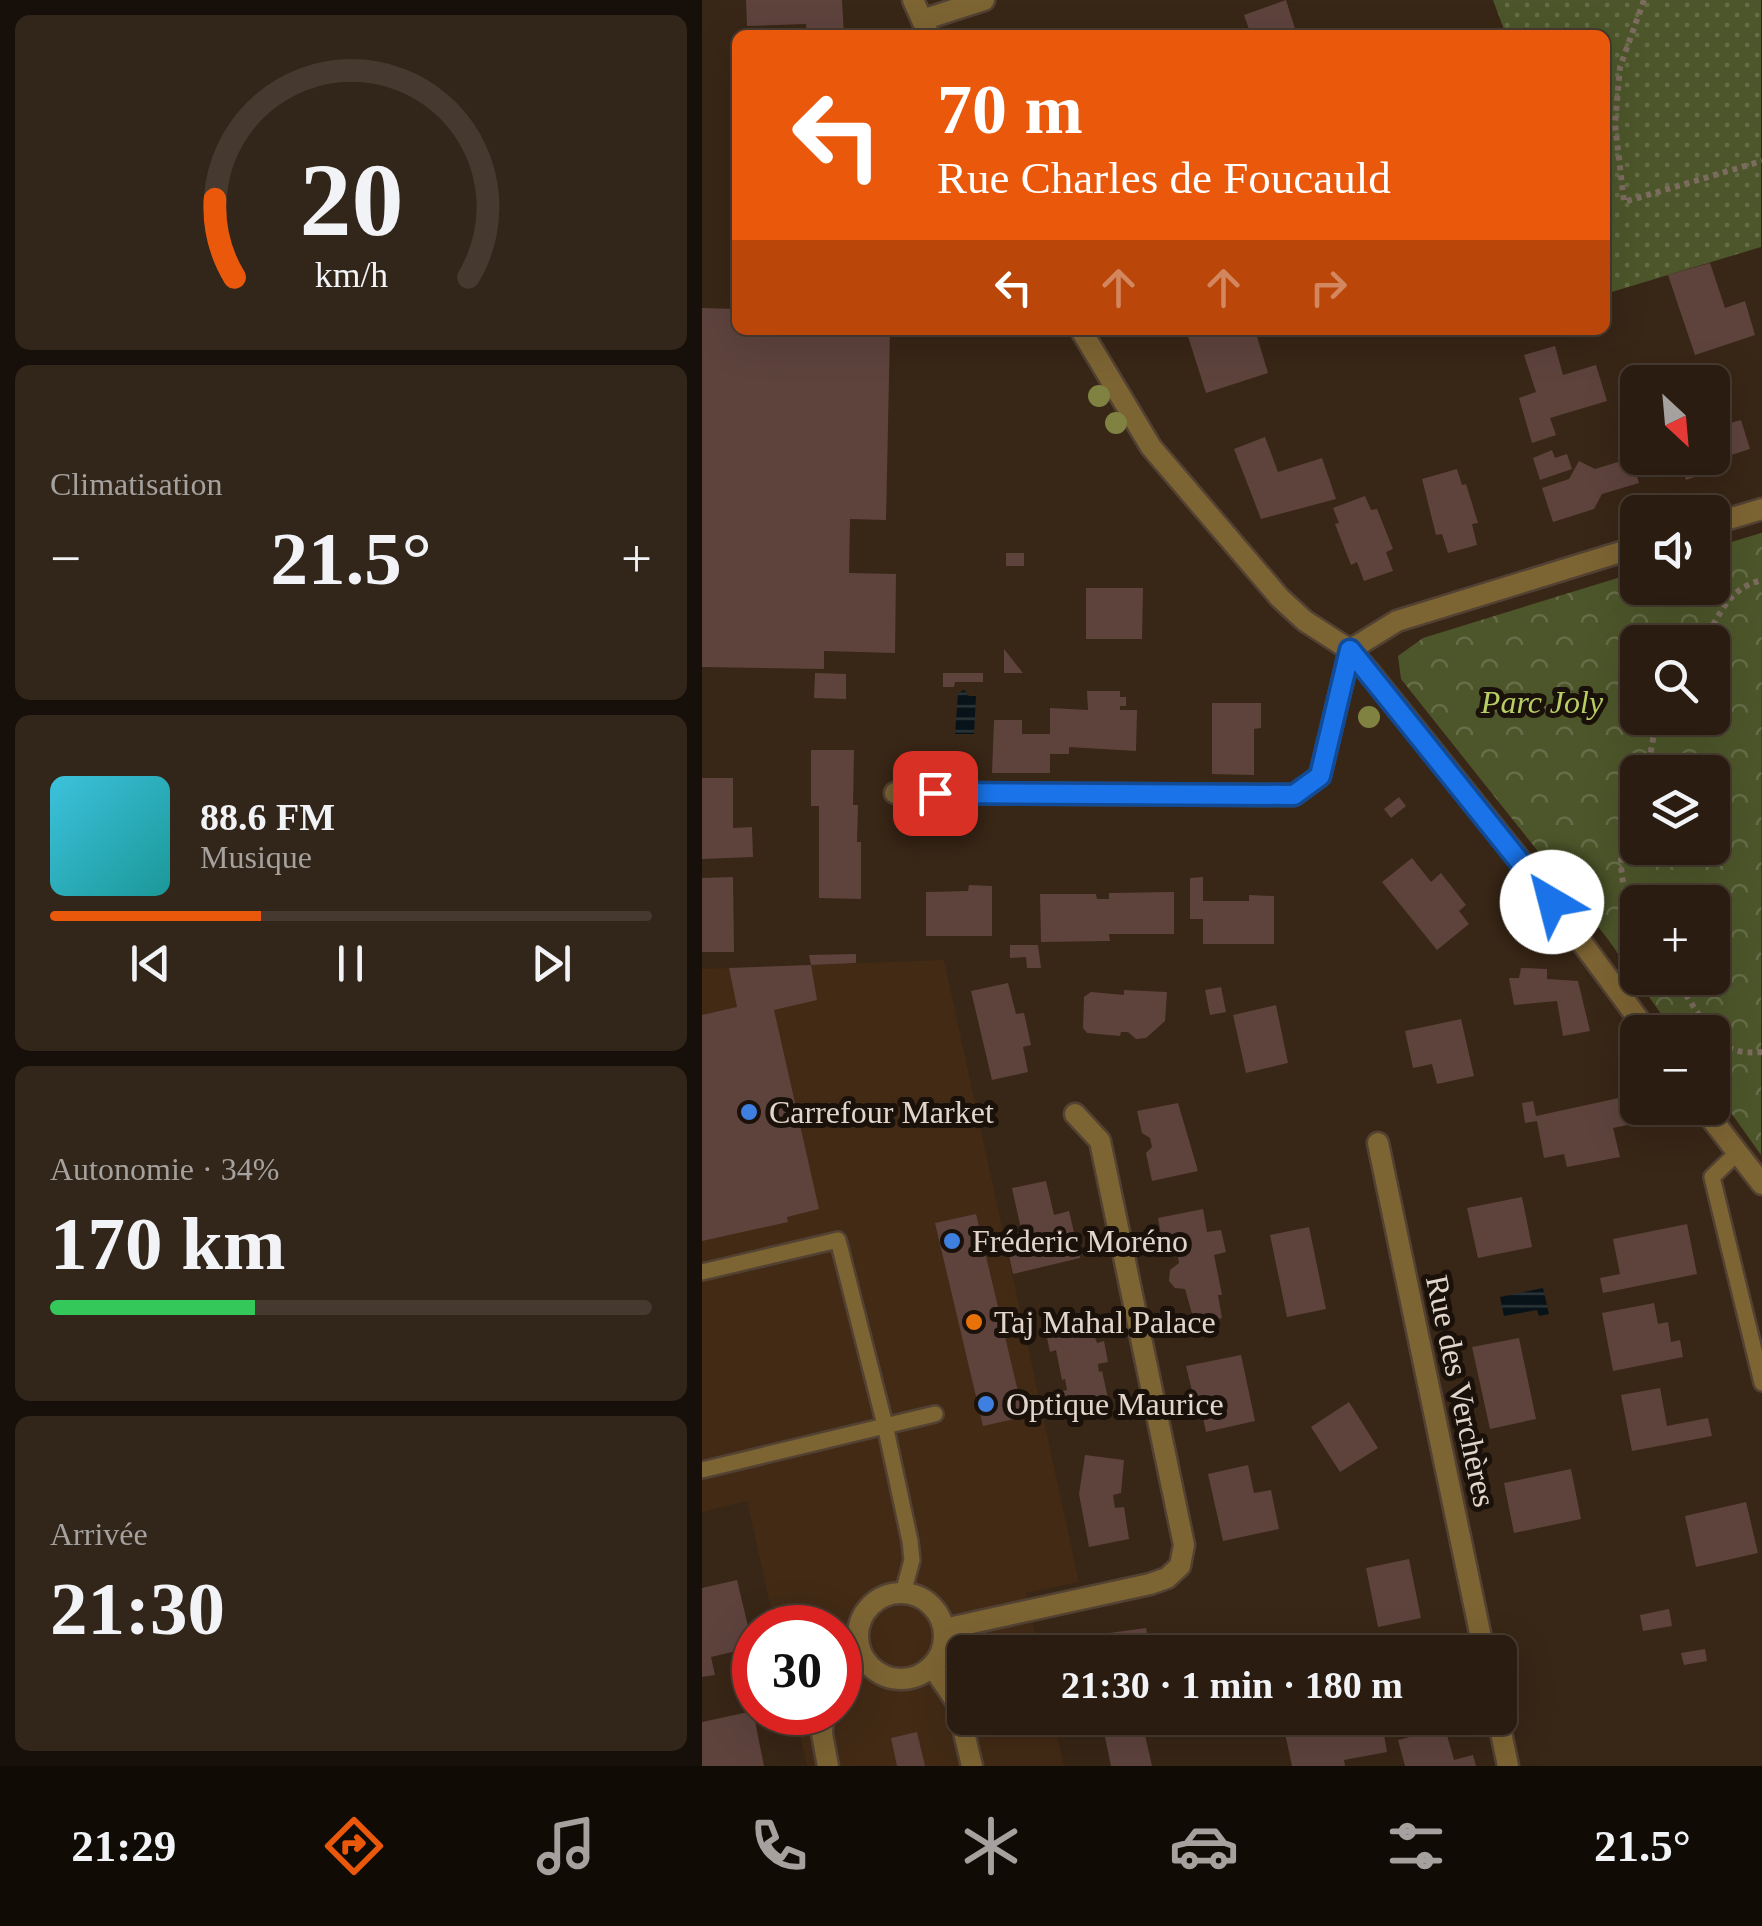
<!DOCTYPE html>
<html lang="fr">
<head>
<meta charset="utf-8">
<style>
  body { margin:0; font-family:Georgia,serif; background:#322519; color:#f1f3f6; height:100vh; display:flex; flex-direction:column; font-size:38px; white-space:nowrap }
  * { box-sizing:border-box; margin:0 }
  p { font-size:32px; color:#a5a19f }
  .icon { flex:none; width:55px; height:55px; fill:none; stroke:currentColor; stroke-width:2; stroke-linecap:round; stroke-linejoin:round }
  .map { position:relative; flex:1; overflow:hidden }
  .sheet { display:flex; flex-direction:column; gap:15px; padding:15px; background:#170f09; width:702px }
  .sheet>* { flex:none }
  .top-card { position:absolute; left:30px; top:30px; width:878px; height:305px; border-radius:15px; box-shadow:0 10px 40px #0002,0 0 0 2px #463a30; background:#ea580c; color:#fff; overflow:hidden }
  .needle { width:65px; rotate:154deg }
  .tools { position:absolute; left:918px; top:365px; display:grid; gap:20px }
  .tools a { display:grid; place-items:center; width:110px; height:110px; border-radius:15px; background:#2a1c10; box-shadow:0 10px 40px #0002,0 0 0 2px #463a30; font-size:50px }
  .speed { position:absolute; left:30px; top:1605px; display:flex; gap:20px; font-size:50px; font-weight:700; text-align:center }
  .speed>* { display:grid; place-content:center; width:130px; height:130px; border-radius:50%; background:#2a1c10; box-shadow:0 10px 40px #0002,0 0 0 2px #463a30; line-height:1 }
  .speed .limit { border:15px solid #d22; background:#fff; color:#111 }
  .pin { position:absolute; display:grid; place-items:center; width:85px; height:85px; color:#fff; margin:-42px; border-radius:20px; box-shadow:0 5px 15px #0006 }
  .me { position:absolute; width:110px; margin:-55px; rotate:323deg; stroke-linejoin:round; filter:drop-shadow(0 0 8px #0008) }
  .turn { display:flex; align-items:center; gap:35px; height:210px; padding:0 40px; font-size:45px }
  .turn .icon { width:130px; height:130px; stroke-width:2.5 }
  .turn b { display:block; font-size:70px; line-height:85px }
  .lanes { display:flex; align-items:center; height:95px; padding:0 40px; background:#0003; justify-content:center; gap:50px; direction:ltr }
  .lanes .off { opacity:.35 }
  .big { font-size:75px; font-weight:800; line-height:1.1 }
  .sheet .tile { flex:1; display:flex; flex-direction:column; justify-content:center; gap:15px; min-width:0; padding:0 35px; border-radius:15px; background:#322519 }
  .sheet .dial { align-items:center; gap:0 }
  .dial svg { height:260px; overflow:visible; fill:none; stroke:#463a30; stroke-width:7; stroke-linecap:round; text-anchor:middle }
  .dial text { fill:#f1f3f6; stroke:none }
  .song { display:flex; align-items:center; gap:30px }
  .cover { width:120px; height:120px; border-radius:15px; background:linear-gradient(135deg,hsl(190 70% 55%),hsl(180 70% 35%)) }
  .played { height:10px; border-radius:5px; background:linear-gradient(90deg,#ea580c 35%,#463a30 35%) }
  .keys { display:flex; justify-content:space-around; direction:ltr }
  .heat { display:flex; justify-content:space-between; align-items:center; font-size:55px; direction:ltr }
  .charge { height:15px; border-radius:8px; background:linear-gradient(90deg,#34c759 34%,#463a30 0) }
  .trip { position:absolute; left:245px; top:1635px; width:570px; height:100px; border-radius:15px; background:#2a1c10; box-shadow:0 10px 40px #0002,0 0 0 2px #463a30; font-weight:800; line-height:100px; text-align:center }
  .tabs { display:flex; height:160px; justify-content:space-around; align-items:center; background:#110b06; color:#a5a19f }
  .tabs .icon { width:70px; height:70px }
  .tabs .on { color:#ea580c }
  .tabs b { font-size:45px; color:#f1f3f6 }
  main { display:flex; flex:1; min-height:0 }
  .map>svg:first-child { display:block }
  .built { fill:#422a15 }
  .grass { fill:url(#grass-dots) }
  .park { fill:url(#park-crowns); fill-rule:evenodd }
  .water { fill:url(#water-rules) }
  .building { fill:#5e433d }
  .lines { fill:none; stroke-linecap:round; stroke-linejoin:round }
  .lane-casing { stroke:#534233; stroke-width:20 }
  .street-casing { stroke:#534233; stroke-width:25 }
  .path { stroke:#7c6c5f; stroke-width:6; stroke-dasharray:5 5; stroke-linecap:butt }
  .lane { stroke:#7d6433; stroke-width:15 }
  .street { stroke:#7d6433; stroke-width:20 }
  .tree { fill:#7f8241 }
  .route-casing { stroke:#114b97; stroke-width:25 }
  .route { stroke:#1a73e8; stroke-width:18 }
  .shop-dot { fill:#3f7fe0; stroke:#19110a; stroke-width:4 }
  .food-dot { fill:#e8710a; stroke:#19110a; stroke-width:4 }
  .labels { text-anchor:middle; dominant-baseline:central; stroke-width:10; stroke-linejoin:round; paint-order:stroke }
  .park-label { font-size:32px; font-style:italic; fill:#b9ce64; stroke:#19110a }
  .poi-label { font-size:32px; fill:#e2d5cb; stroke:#19110a; text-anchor:start }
  .street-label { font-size:32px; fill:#e2d5cb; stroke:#19110a }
</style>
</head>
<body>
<main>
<section class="sheet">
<div class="tile dial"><svg viewBox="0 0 100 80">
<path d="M14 69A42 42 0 1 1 86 69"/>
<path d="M14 69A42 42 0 0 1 8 45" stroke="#ea580c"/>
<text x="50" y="56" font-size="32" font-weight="700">20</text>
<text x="50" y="72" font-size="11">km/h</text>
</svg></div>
<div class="tile"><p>Climatisation</p>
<div class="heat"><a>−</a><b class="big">21.5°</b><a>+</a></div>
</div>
<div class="tile">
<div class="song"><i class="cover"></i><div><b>88.6 FM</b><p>Musique</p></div></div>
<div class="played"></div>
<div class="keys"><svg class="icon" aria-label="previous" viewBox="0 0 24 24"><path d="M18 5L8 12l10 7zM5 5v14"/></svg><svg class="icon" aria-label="pause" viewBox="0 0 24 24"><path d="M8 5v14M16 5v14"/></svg><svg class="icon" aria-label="next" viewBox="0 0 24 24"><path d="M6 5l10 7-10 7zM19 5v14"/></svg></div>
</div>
<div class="tile"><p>Autonomie · 34%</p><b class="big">170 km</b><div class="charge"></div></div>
<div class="tile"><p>Arrivée</p><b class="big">21:30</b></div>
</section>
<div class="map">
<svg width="1060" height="1766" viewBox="0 0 1060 1766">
  <defs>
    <pattern id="grass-dots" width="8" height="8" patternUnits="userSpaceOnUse" patternTransform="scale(2.5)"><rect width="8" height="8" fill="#4d562a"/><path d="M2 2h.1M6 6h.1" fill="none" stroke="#666d48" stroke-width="1.8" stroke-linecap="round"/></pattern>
    <pattern id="park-crowns" width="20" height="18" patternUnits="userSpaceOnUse" patternTransform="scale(2.5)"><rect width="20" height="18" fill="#4d562a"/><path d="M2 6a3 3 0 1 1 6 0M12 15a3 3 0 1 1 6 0" fill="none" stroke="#666d48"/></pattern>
    <pattern id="water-rules" width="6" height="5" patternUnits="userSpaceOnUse" patternTransform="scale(2.5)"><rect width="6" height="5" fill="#071318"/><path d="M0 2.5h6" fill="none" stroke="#2b3438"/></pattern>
  </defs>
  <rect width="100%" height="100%" fill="#382616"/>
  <!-- built -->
  <polygon class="built" points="242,960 377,1582 324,1593 337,1652 262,1652 262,1718 351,1718 362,1766 105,1766 93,1713 138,1712 138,1628 73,1627 45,1501 0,1512 0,969"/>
  <!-- grass -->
  <polygon class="grass" points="791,0 1059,0 1059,247 903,294 902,35 804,35"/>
  <!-- park -->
  <path class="park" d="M 1059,533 L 1060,533 L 1059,1155 L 1010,1086 L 1010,1032 L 972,1032 L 905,938 L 699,679 L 696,656 L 721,638 L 935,572 L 935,588 L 1010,588 L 1010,548 ZM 1010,642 L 1010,718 L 935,718 L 935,642 ZM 935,772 L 1010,772 L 1010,848 L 935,848 ZM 935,902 L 1010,902 L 1010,978 L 935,978 Z"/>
  <!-- water -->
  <g class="water">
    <polygon points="262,690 267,696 274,696 272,734 253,734 256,693"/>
    <polygon points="841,1288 847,1314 837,1316 835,1310 802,1316 798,1297"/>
  </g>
  <!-- building -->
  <g class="building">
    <polygon points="44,0 140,0 142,35 105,35 104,24 45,26"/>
    <polygon points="584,0 595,35 549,35 542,15"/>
    <polygon points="1008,263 1023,308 1043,301 1053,335 993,355 966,275"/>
    <polygon points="0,308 35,309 35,330 188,330 184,520 148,519 147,573 194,574 193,653 122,651 122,669 0,667"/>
    <polygon points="484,330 553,330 566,373 504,393"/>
    <polygon points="853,346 861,375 894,365 905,401 848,418 854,435 830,443 817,398 834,392 822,355"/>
    <polygon points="1039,420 1048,449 1007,462 1010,471 984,480 977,458 1010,458 1010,428"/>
    <polygon points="563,437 576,472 620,458 634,499 559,519 532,449"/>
    <polygon points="850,450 853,458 865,454 870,469 838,480 831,458"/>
    <polygon points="929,458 937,483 900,494 892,509 851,522 840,488 867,479 877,461 893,469"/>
    <polygon points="755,469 760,485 764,484 776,523 770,524 775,545 746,553 740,534 734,535 720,479"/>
    <polygon points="663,496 669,510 675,509 691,549 684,552 691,571 662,581 655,562 649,565 633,524 637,523 631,508"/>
    <rect x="304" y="553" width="18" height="13"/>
    <polygon points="384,588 441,588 440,639 384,639"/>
    <polygon points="302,649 321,673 302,673"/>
    <polygon points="113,673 144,674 144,699 112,698"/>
    <polygon points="241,673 281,673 281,682 253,682 252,687 241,687"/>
    <polygon points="385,691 418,691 418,697 424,697 424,706 418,706 418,710 435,710 434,751 367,747 367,754 348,754 348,773 290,773 292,720 320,720 320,734 348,734 348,708 386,710"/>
    <polygon points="510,703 559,703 559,728 552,729 552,775 510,774"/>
    <polygon points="109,750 152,750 151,805 156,805 155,842 159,842 159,899 117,898 117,806 109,806"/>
    <polygon points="0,778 31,778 31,828 50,827 51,857 0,859"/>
    <polygon points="697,797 704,806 689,818 682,809"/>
    <polygon points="710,858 729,882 739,873 764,905 757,911 767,924 735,950 680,882"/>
    <polygon points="31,877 32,952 0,952 0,878"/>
    <polygon points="501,877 501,901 547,901 547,895 572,896 572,944 501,944 501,919 488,919 488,878"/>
    <polygon points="267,885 290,886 290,936 224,936 224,892 266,891"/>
    <polygon points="472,892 472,934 407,934 408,941 339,942 338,894 394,894 395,899 407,899 407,893"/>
    <polygon points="308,945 336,945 339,968 325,968 324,957 308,958"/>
    <polygon points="154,954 154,963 109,965 107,955"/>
    <polygon points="109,965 115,1000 72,1010 117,1209 85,1217 86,1222 0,1241 0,1015 35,1007 27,968"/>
    <polygon points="819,968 845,969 845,979 876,981 888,1031 861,1036 855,1001 812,1005 807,978 817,978"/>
    <polygon points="306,983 314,1014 322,1013 329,1045 321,1047 326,1072 290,1080 269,991"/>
    <polygon points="519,987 524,1012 508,1015 503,990"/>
    <polygon points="422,990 465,992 463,1021 444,1038 434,1039 426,1032 419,1032 418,1036 385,1033 381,1028 382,997 389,992 422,995"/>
    <polygon points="574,1005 586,1063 544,1073 531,1015"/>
    <polygon points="759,1019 772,1076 735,1084 730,1064 711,1068 703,1031"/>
    <polygon points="935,1094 935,1108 941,1108 944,1121 911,1128 918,1157 865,1167 862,1154 842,1158 835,1121 823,1123 820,1103 831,1101 834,1116"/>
    <polygon points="476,1103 496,1171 450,1181 444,1153 450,1147 448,1138 440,1133 435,1111"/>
    <polygon points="344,1181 352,1215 367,1211 378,1258 311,1274 307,1256 324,1252 310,1188"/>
    <polygon points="820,1197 830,1247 776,1258 765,1208"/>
    <polygon points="501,1209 505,1232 519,1230 524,1252 512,1255 520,1295 516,1295 520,1318 493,1324 483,1289 473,1288 467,1281 468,1270 477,1263 473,1238 460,1241 456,1218"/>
    <polygon points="274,1214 322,1417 281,1426 233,1223"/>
    <polygon points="985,1224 995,1274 901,1293 898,1278 918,1274 911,1239"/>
    <polygon points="607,1227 624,1309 585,1317 568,1235"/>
    <polygon points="952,1303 956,1324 966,1322 969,1342 978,1340 981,1357 911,1371 900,1313"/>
    <polygon points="385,1315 395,1343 402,1341 406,1362 396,1364 397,1372 400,1371 406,1398 363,1408 360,1391 365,1390 363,1379 360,1380 354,1350 348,1352 342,1324"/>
    <polygon points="817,1338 834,1419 788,1429 770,1347"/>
    <polygon points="539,1355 553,1421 504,1432 496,1394 491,1395 484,1366"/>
    <polygon points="958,1388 965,1426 1006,1418 1010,1436 930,1451 919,1395"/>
    <polygon points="647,1402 676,1448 638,1472 609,1427"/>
    <polygon points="383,1455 422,1460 419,1493 411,1495 413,1508 422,1507 427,1539 387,1547 377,1494"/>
    <polygon points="546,1465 552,1493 569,1490 577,1529 521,1541 506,1474"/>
    <polygon points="869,1469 879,1519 812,1533 802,1483"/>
    <polygon points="1044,1502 1056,1553 994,1567 983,1516"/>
    <polygon points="707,1559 719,1618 676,1627 664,1568"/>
    <polygon points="35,1580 51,1647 9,1657 13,1675 0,1677 0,1588"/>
    <polygon points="967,1609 970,1626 941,1631 938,1615"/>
    <polygon points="444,1628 449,1652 389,1652 385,1636"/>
    <polygon points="1003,1649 1005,1661 982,1665 979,1653"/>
    <polygon points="51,1711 62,1766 0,1766 0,1722"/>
    <polygon points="399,1718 447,1718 450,1733 443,1735 450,1766 409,1766"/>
    <polygon points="587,1718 679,1718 685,1752 642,1760 643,1766 590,1766 580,1719"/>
    <polygon points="743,1728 752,1760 771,1755 774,1766 703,1766 696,1740"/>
    <polygon points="215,1732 223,1766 195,1766 189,1738"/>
  </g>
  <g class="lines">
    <defs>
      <g id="lane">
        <polyline points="1035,1153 1010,1177 1060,1383"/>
        <polyline points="0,1272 136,1240 183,1425 208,1541 210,1560 201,1593"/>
        <polyline points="0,1470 233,1414"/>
      </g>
      <g id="street">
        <polyline points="211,0 227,35"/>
        <polyline points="220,20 282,0"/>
        <polyline points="379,330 449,447 578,598 603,621 648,650 669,674 827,871 946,1032"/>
        <polyline points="1010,524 1060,509"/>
        <polyline points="648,650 695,621 935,547"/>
        <polyline points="193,793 592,795 618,776 648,650"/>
        <polyline points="1001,1108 1060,1184"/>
        <polyline points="676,1143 782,1652"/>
        <circle cx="199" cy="1636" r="43"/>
        <polyline points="242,1629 448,1584 465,1578 478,1566 482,1545 398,1141 373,1114"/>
        <polyline points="230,1666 255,1703 270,1766"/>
        <polyline points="138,1679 162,1659"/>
        <polyline points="121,1712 120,1734 126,1766"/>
        <polyline points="796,1718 806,1766"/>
      </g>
    </defs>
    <!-- lane casing -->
    <use href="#lane" class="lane-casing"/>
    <!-- street casing -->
    <use href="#street" class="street-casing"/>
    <!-- path -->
    <g class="path">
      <polyline points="942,0 918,67 913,124 922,202 1060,161"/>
      <path d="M 1001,642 C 1019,614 1025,589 1060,580"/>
      <polyline points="945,772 955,718"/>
      <path d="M 935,800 C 917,844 911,875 935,918"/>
      <polyline points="973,978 1008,1032"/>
      <path d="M 1010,1036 C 1025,1050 1039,1054 1060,1052"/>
    </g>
    <!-- lane -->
    <use href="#lane" class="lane"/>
    <!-- street -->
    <use href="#street" class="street"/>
  </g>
  <!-- trees -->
  <g class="tree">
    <circle cx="397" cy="396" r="11"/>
    <circle cx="414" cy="423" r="11"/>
    <circle cx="667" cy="717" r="11"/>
    <circle cx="822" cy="913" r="11"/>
  </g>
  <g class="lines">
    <defs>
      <polyline id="route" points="233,793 592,795 618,776 648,650 850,902"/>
    </defs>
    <!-- route casing -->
    <use href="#route" class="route-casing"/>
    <!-- route -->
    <use href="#route" class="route"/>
  </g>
  <!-- markers -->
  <g class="shop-dot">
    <circle cx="47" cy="1112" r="10"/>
    <circle cx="250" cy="1241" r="10"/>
    <circle cx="284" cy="1404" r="10"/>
  </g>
  <circle class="food-dot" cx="272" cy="1322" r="10"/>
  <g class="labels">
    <!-- park labels -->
    <g class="park-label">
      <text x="840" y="702">Parc Joly</text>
    </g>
    <!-- poi labels -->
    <g class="poi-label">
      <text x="67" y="1112">Carrefour Market</text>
      <text x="270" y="1241">Fréderic Moréno</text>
      <text x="292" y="1322">Taj Mahal Palace</text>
      <text x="304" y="1404">Optique Maurice</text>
    </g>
    <!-- street labels -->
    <g class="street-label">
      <text transform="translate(759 1391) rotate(78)">Rue des Verchères</text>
    </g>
  </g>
</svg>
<div class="tools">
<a><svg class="needle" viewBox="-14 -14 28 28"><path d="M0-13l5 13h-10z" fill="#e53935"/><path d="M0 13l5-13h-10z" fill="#a5a19f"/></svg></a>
<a><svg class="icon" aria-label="sound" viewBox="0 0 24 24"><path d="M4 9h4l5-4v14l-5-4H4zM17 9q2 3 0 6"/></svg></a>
<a><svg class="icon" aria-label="search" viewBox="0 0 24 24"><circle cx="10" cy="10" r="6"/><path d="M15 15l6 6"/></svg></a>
<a><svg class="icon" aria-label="layers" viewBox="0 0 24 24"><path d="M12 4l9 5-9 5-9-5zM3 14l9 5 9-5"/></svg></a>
<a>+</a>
<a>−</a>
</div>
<div class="speed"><div class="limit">30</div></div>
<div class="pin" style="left:233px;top:793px;background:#d93025"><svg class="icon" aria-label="arrive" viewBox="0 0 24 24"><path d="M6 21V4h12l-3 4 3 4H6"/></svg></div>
<svg class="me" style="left:850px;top:902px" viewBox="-20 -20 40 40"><circle r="19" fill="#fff"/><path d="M0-13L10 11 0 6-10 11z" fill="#1a73e8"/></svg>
<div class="trip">21:30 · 1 min · 180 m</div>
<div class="top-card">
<div class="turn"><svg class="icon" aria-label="left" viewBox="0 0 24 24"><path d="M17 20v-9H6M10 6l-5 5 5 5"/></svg><div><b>70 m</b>Rue Charles de Foucauld</div></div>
<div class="lanes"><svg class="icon" aria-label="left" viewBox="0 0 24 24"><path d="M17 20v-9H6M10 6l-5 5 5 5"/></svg><svg class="icon off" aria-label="ahead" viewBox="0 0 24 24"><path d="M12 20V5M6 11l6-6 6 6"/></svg><svg class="icon off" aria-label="ahead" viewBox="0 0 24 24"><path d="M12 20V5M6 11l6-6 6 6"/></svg><svg class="icon off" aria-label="right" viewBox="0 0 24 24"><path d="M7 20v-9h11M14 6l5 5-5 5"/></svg></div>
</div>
</div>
</main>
<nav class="tabs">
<b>21:29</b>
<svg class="icon on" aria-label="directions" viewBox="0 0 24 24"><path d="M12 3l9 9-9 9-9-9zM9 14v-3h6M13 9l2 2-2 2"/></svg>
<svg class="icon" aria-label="music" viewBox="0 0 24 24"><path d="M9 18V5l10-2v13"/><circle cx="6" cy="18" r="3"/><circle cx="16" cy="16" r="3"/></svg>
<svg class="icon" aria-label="phone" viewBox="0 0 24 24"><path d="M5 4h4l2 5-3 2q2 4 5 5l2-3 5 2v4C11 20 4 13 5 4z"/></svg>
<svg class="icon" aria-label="climate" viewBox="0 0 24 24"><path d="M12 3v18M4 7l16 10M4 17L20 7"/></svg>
<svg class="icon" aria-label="car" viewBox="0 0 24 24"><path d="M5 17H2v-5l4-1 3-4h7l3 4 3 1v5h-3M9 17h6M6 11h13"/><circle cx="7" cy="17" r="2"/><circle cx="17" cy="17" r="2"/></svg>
<svg class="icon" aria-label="filters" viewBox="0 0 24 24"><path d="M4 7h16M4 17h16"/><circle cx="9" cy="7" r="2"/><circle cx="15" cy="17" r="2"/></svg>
<b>21.5°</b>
</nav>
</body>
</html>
